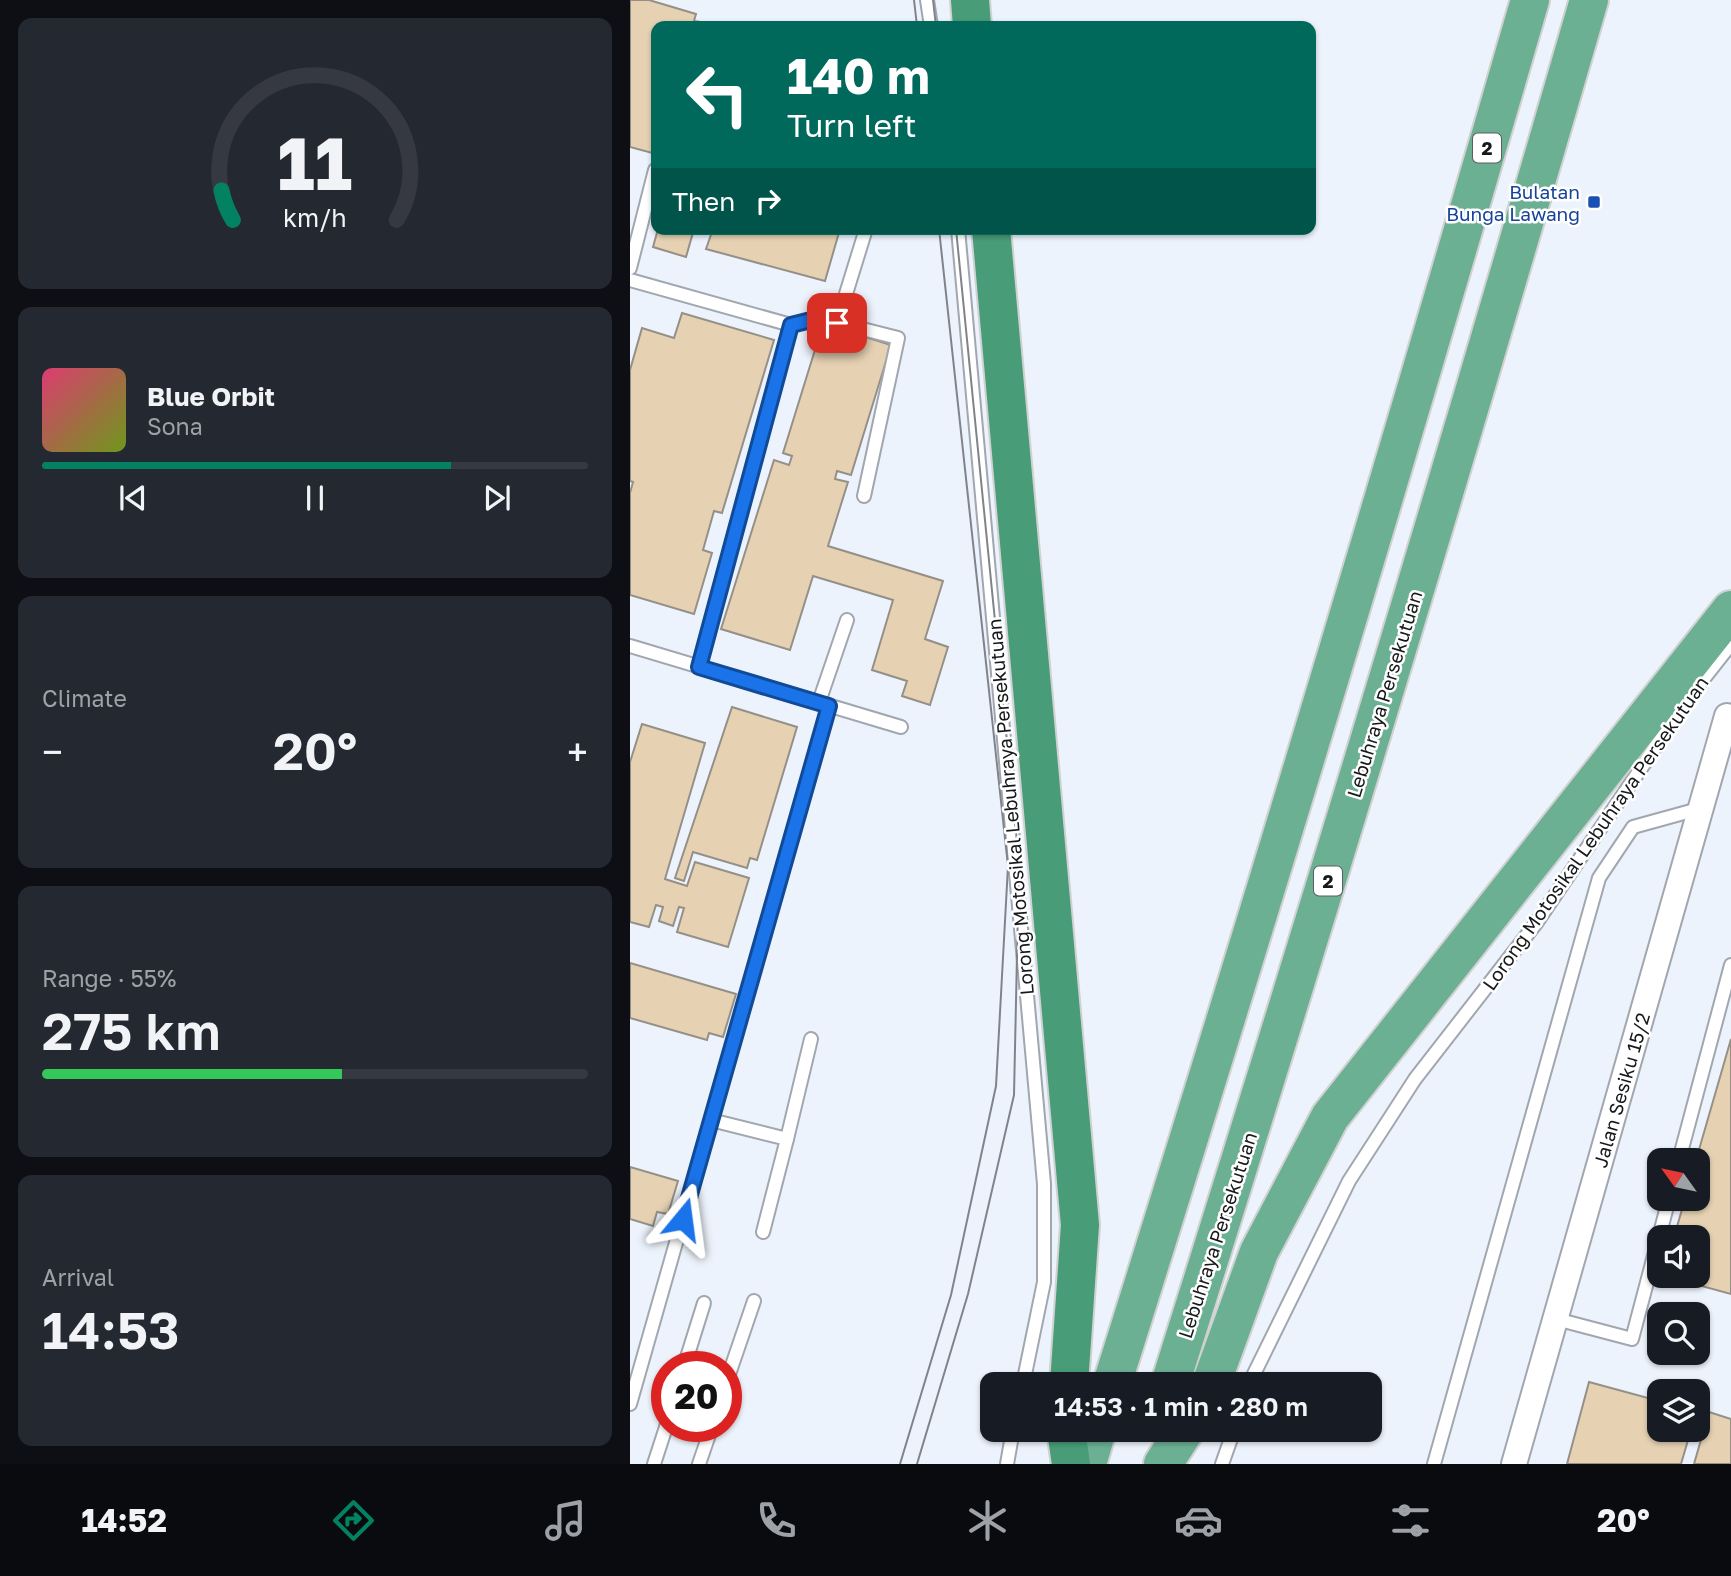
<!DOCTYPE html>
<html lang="en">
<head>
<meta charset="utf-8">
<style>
  body { margin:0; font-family:"Golos Text",sans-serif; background:#242831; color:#f1f3f6; height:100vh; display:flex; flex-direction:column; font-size:26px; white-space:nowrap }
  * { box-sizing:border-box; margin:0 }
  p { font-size:23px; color:#9ea1a6 }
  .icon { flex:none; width:38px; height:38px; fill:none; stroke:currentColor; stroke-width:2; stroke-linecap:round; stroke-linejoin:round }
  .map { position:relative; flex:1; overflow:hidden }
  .sheet { display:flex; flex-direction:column; gap:18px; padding:18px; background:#0d0f14; width:630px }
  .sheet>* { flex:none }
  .guide { position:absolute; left:21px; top:21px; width:665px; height:214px; border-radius:14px; box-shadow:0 2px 5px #0004; background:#00695c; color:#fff; overflow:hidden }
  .needle { width:46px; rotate:303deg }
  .tools { position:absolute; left:1017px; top:1148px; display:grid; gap:14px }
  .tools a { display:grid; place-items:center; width:63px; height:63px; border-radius:14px; background:#171b24; box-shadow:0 2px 5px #0004; font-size:35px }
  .speed { position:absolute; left:21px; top:1351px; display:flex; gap:14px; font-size:35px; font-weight:700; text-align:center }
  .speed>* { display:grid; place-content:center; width:91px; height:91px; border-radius:50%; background:#171b24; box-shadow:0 2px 5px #0004; line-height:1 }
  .speed .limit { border:10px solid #d22; background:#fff; color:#111 }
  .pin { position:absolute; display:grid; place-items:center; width:60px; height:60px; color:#fff; margin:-30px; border-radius:14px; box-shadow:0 4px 10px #0006 }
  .me { position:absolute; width:77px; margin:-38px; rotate:16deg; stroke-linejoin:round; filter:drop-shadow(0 0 5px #0008) }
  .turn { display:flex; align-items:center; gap:24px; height:147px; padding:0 21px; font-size:32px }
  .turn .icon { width:91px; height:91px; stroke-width:2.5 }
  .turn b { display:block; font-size:49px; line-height:60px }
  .then { display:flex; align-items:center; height:66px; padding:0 21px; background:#0003; gap:14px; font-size:26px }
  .big { font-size:52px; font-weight:600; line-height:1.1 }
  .sheet .widget { flex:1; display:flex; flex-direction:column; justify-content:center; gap:10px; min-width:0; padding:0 24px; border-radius:14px; background:#242831 }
  .sheet .dial { align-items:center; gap:0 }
  .dial svg { height:182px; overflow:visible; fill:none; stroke:#363941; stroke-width:7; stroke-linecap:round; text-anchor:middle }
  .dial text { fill:#f1f3f6; stroke:none }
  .song { display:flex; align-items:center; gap:21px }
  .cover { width:84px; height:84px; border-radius:10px; background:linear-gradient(135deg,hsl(340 70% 55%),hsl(80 70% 35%)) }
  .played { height:7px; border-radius:4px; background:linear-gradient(90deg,#038263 75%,#363941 75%) }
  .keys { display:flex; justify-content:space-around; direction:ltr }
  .heat { display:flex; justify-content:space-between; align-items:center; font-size:38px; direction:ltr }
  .charge { height:10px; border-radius:5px; background:linear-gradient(90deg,#34c759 55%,#363941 0) }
  .trip { position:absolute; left:350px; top:1372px; width:402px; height:70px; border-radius:14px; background:#171b24; box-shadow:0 2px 5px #0004; font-weight:600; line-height:70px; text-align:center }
  .tabs { display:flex; height:112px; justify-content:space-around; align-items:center; background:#090b0e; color:#9ea1a6 }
  .tabs .icon { width:49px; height:49px }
  .tabs .active { color:#038263 }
  .tabs b { font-size:32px; color:#f1f3f6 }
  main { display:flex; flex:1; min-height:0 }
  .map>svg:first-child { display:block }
  .building { fill:#e6d2b3; stroke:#959087; stroke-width:2 }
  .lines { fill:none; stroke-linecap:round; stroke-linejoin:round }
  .service-casing { stroke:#a1a6af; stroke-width:16 }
  .minor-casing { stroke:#a1a6af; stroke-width:28 }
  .trunk-casing { stroke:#d0d1d1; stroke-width:42 }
  .motorway-casing { stroke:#d0d1d1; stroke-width:42 }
  .service { stroke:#fff; stroke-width:12 }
  .minor { stroke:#fff; stroke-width:24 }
  .trunk { stroke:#6cb093; stroke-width:38 }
  .motorway { stroke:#489d78; stroke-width:38 }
  .tram { stroke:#80848a; stroke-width:2 }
  .route-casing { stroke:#114b97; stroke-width:18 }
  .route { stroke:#1a73e8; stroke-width:12 }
  .transit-dot { fill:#1a4fb4; stroke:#fff; stroke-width:2.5 }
  .labels { text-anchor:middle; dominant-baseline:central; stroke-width:5; stroke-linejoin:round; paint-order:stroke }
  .shield { fill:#fff; stroke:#5c5d5f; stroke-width:2 }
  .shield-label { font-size:18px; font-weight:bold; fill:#16181b }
  .transit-label { font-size:19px; fill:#164399; stroke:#fff; text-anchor:end }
  .street-label { font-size:19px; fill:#16181b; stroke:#fff }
</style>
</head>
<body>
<main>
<section class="sheet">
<div class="widget dial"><svg viewBox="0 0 100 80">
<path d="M14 69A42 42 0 1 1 86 69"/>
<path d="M14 69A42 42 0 0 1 9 56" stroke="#038263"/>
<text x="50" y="56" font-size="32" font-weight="700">11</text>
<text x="50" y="72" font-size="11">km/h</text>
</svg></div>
<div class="widget">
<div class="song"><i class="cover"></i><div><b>Blue Orbit</b><p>Sona</p></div></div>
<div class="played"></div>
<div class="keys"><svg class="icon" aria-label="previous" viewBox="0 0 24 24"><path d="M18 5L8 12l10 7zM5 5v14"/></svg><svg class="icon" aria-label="pause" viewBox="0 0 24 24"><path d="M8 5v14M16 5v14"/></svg><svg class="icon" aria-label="next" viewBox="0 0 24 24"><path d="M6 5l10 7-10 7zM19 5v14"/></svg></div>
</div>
<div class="widget"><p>Climate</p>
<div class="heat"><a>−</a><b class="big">20°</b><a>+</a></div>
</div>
<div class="widget"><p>Range · 55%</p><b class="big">275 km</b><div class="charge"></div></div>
<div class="widget"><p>Arrival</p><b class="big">14:53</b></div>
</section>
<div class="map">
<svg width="1101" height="1464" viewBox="0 0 1101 1464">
  <rect width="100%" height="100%" fill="#edf3fc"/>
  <!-- building -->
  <g class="building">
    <polygon points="0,0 19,0 66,14 64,21 71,22 70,26 26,26 26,154 0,147"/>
    <polygon points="28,229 64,229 56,257 23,247"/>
    <polygon points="83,229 210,229 195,281 76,249"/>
    <polygon points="52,313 144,340 92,513 84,511 73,550 82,553 64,614 0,595 0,493 3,482 0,481 0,370 12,328 44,338"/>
    <polygon points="193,324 261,345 221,475 207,471 205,479 218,482 198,546 313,581 295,639 318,647 300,705 272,696 277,681 242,670 263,600 183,576 160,650 91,629 144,460 159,465 162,456 153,453"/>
    <polygon points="102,707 167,727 127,860 120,858 117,868 63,852 54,881 45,878"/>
    <polygon points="12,724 75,743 35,879 57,886 65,862 119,878 98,947 47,932 54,908 49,907 43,926 29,921 33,907 26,905 19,927 0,922 0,762"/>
    <polygon points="0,963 106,994 93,1037 79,1033 77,1040 0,1018"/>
    <polygon points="1101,1039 1101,1294 1035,1276 1068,1276 1068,1237 1044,1237 1055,1199 1068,1199 1066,1160"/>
    <polygon points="0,1167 48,1181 38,1214 27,1212 23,1226 0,1219"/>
    <polygon points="959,1382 1029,1401 1029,1430 1061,1430 1051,1464 937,1464"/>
    <polygon points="1079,1412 1101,1419 1101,1464 1064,1464"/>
  </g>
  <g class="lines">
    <defs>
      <g id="service">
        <polyline points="297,0 301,26"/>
        <polyline points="328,229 414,1184 414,1282 393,1384"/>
        <polyline points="0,268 25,170"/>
        <polyline points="0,280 161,325 189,318 268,338 234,496"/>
        <polyline points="207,323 236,229"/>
        <polyline points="0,646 271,727"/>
        <polyline points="69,667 161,325"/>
        <polyline points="189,702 217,620"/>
        <polyline points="81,1120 157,1139 133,1232"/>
        <polyline points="157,1139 181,1039"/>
        <polyline points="1049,1160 1101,965"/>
        <polyline points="926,1319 1002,1339 1039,1199"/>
        <polyline points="54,1367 74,1303"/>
        <polyline points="96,1383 124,1301"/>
        <polyline points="619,1384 719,1181 785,1079 907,922 1060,696 1101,644"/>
        <polyline points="0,1404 199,706"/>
        <polyline points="24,1464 37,1424"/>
        <polyline points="69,1464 82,1426"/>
        <polyline points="377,1464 383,1430"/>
        <polyline points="592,1464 604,1430"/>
        <polyline points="804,1464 969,878 1003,827 1072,808"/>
      </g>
      <polyline id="minor" points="884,1464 1097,716"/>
      <g id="trunk">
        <path d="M 482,1384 C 627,924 766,463 900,0"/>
        <path d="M 540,1384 C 685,925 825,463 959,0"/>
        <polyline points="581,1384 629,1252 700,1117 1101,610"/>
        <polyline points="457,1464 467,1430"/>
        <polyline points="533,1464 555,1430"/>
      </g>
      <g id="motorway">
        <polyline points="340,0 342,26"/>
        <polyline points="361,229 450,1225 439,1384"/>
        <polyline points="436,1430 441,1464"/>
      </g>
    </defs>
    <!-- service casing -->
    <use href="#service" class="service-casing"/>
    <!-- minor casing -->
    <use href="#minor" class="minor-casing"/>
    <!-- trunk casing -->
    <use href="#trunk" class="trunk-casing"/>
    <!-- motorway casing -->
    <use href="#motorway" class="motorway-casing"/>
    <!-- service -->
    <use href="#service" class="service"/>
    <!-- minor -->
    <use href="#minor" class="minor"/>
    <!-- trunk -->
    <use href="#trunk" class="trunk"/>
    <!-- motorway -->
    <use href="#motorway" class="motorway"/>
    <!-- tram -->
    <g class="tram">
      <polyline points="284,0 287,26"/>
      <polyline points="303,0 306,26"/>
      <polyline points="270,1464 321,1295 366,1086 378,866 309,229"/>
      <polyline points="287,1464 338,1294 384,1095 389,862 326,229"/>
    </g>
  </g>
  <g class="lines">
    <defs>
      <polyline id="route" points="53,1219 199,706 69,667 161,325 189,318 207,323"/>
    </defs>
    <!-- route casing -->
    <use href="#route" class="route-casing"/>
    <!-- route -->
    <use href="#route" class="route"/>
  </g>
  <!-- markers -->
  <rect class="transit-dot" x="957" y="195" width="14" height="14" rx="3.5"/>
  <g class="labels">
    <!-- shield labels -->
    <g class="shield">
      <rect x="843" y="133.5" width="28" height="29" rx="5"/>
      <rect x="684" y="866.5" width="28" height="29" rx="5"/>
    </g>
    <g class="shield-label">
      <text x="857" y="148">2</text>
      <text x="698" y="881">2</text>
    </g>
    <!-- transit labels -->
    <g class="transit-label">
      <text x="950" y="191">Bulatan<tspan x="950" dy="22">Bunga Lawang</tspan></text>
    </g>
    <!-- street labels -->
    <g class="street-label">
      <text transform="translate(754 694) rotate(-73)">Lebuhraya Persekutuan</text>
      <text transform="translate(380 807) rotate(-95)">Lorong Motosikal Lebuhraya Persekutuan</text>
      <text transform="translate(965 833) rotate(-55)">Lorong Motosikal Lebuhraya Persekutuan</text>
      <text transform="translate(991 1090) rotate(-74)">Jalan Sesiku 15/2</text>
      <text transform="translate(587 1235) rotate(-72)">Lebuhraya Persekutuan</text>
    </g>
  </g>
</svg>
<div class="tools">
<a><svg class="needle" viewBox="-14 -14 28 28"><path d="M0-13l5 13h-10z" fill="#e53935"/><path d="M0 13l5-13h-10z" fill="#9ea1a6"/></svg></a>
<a><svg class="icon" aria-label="sound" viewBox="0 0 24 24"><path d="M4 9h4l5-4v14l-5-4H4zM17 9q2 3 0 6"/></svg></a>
<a><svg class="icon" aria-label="search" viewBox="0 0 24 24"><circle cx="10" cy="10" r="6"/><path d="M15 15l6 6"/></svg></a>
<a><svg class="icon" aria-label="layers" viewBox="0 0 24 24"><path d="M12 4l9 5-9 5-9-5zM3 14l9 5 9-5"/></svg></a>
</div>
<div class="speed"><div class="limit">20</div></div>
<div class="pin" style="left:207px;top:323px;background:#d93025"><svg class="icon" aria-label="arrive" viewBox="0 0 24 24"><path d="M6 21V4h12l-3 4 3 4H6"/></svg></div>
<svg class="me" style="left:53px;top:1219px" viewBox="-20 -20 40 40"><path d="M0-17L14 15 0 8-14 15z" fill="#1a73e8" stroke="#fff" stroke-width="4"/></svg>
<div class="trip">14:53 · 1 min · 280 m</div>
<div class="guide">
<div class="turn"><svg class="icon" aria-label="left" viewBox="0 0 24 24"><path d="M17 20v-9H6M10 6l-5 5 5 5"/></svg><div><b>140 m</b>Turn left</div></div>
<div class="then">Then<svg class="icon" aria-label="right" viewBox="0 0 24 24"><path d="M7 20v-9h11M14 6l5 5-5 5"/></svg></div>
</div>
</div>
</main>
<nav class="tabs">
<b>14:52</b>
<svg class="icon active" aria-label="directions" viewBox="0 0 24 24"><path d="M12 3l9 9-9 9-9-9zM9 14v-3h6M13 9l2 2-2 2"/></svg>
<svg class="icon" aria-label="music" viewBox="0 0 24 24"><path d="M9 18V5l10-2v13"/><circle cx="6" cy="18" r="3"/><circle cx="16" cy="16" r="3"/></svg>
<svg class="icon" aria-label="phone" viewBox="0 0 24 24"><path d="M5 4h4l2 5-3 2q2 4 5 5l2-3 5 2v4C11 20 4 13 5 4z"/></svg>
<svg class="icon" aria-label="climate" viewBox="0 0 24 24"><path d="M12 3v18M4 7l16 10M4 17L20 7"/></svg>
<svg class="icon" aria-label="car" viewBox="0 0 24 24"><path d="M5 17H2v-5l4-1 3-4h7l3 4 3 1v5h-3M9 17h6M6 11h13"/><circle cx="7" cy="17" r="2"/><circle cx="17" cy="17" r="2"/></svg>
<svg class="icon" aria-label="filters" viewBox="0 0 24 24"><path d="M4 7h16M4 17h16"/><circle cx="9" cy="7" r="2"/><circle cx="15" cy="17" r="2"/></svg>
<b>20°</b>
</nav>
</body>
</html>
